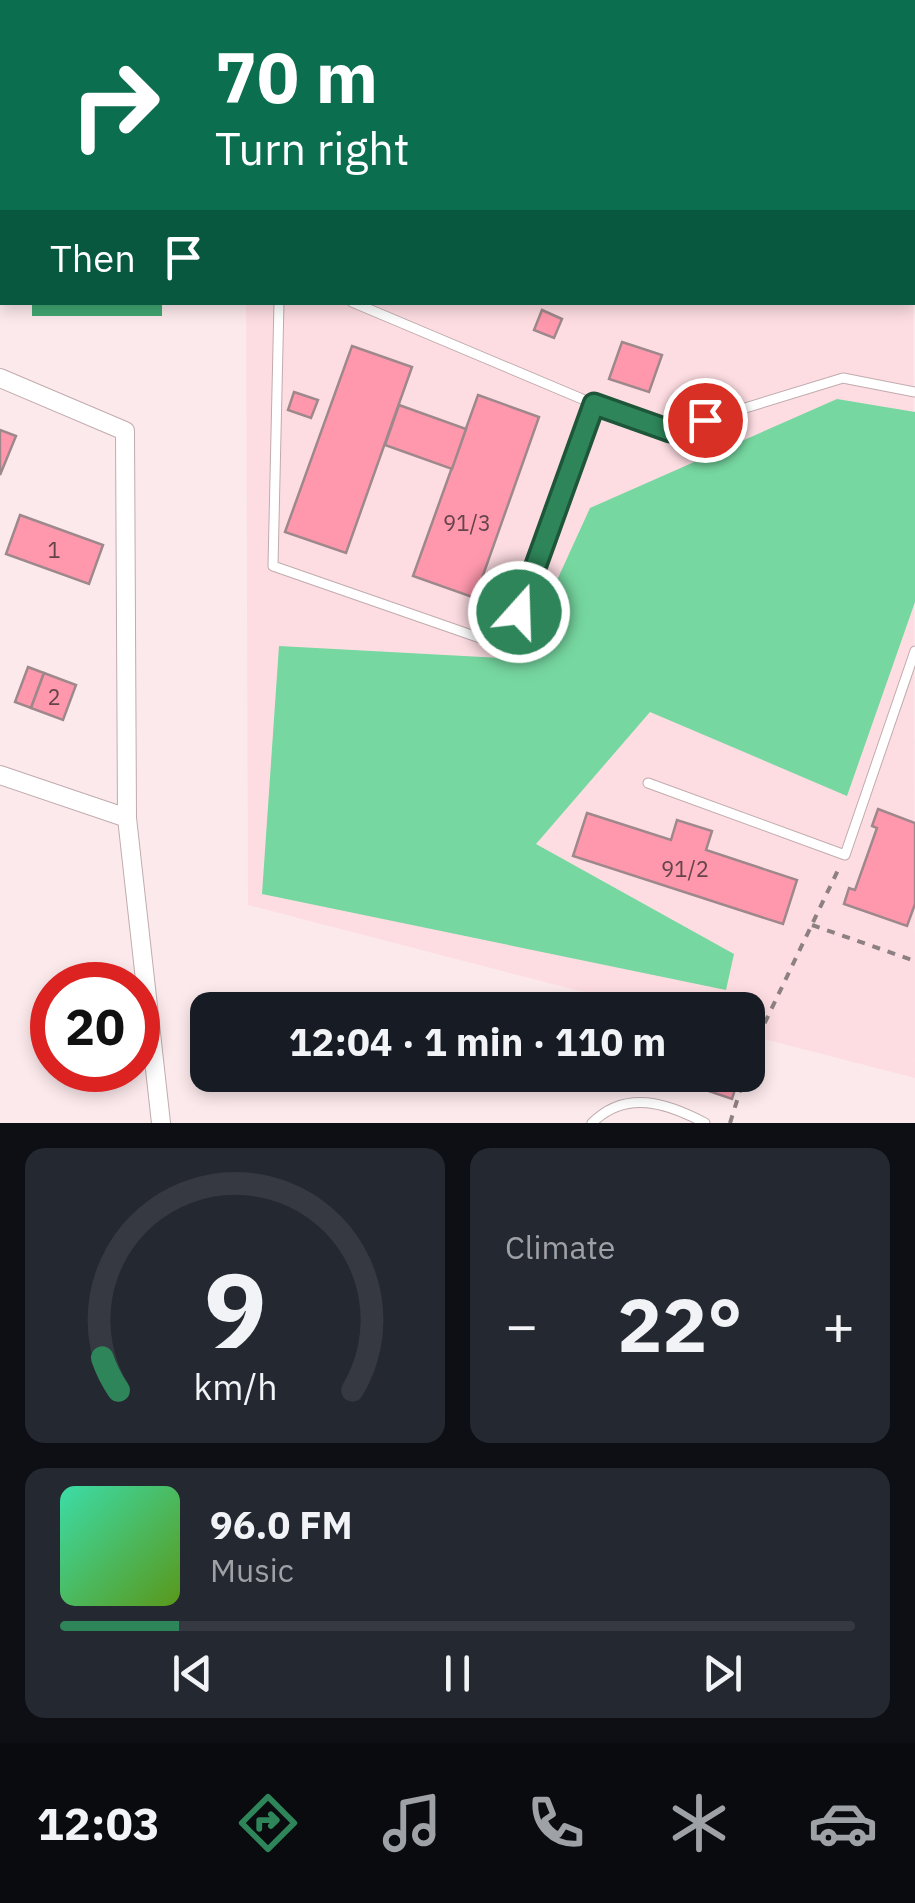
<!DOCTYPE html>
<html lang="en">
<head>
<meta charset="utf-8">
<style>
  body { margin:0; font-family:"IBM Plex Sans",sans-serif; background:#242831; color:#f1f3f6; height:100vh; display:flex; flex-direction:column; font-size:38px; white-space:nowrap }
  * { box-sizing:border-box; margin:0 }
  p { font-size:32px; color:#9ea1a6 }
  .icon { flex:none; width:55px; height:55px; fill:none; stroke:currentColor; stroke-width:2; stroke-linecap:round; stroke-linejoin:round }
  .map { position:relative; height:1123px; overflow:hidden }
  .panel { display:flex; flex-direction:column; gap:25px; padding:25px; background:#0d0f14; flex:1 }
  .panel>* { flex:none }
  .hud { position:absolute; left:0px; top:0px; width:915px; height:305px; box-shadow:0 5px 15px #0003; background:#0b6e4f; color:#fff; overflow:hidden }
  .speed { position:absolute; left:30px; top:962px; display:flex; gap:20px; font-size:50px; font-weight:700; text-align:center }
  .speed>* { display:grid; place-content:center; width:130px; height:130px; border-radius:50%; background:#171b24; box-shadow:0 5px 15px #0003; line-height:1 }
  .speed .limit { border:15px solid #d22; background:#fff; color:#111 }
  .pin { position:absolute; display:grid; place-items:center; width:85px; height:85px; color:#fff; margin:-42px; border:5px solid #fff; border-radius:50%; box-shadow:0 2px 10px #0007 }
  .me { position:absolute; width:110px; margin:-55px; rotate:20deg; stroke-linejoin:round; filter:drop-shadow(0 0 8px #0008) }
  .turn { display:flex; align-items:center; gap:35px; height:210px; padding:0 50px; font-size:45px }
  .turn .icon { width:130px; height:130px; stroke-width:2.5 }
  .turn b { display:block; font-size:70px; line-height:85px }
  .then { display:flex; align-items:center; height:95px; padding:0 50px; background:#0003; gap:20px; font-size:38px }
  .big { font-size:75px; font-weight:700; line-height:1.1 }
  .panel .tile { flex:1; display:flex; flex-direction:column; justify-content:center; gap:15px; min-width:0; padding:0 35px; border-radius:20px; background:#242831 }
  .panel .dial { align-items:center; gap:0 }
  .dial svg { height:260px; overflow:visible; fill:none; stroke:#363941; stroke-width:7; stroke-linecap:round; text-anchor:middle }
  .dial text { fill:#f1f3f6; stroke:none }
  .song { display:flex; align-items:center; gap:30px }
  .cover { width:120px; height:120px; border-radius:15px; background:linear-gradient(135deg,hsl(160 70% 55%),hsl(90 70% 35%)) }
  .played { height:10px; border-radius:5px; background:linear-gradient(90deg,#2e8559 15%,#363941 15%) }
  .keys { display:flex; justify-content:space-around; direction:ltr }
  .heat { display:flex; justify-content:space-between; align-items:center; font-size:55px; direction:ltr }
  .panel .tiles { flex:1; display:grid; gap:25px; grid-template-columns:1fr 1fr }
  .tile:last-child { grid-column:span 2 }
  .trip { position:absolute; left:190px; top:992px; width:575px; height:100px; border-radius:20px; background:#171b24; box-shadow:0 5px 15px #0003; font-weight:700; line-height:100px; text-align:center }
  .tabs { display:flex; height:160px; justify-content:space-around; align-items:center; background:#090b0e; color:#9ea1a6 }
  .tabs .icon { width:70px; height:70px }
  .tabs .on { color:#2e8559 }
  .tabs b { font-size:45px; color:#f1f3f6 }
  .map>svg:first-child { display:block }
  .built { fill:#fddde2 }
  .green { fill:#76d7a0 }
  .water { fill:#40a772 }
  .lines { fill:none; stroke-linecap:round; stroke-linejoin:round }
  .stream { stroke:#40a772; stroke-width:6 }
  .building { fill:#ff98ad; stroke:#9e888c; stroke-width:2.5 }
  .service-casing { stroke:#c1abae; stroke-width:11 }
  .minor-casing { stroke:#c1abae; stroke-width:20 }
  .path { stroke:#8d8082; stroke-width:4; stroke-dasharray:8 8; stroke-linecap:butt }
  .service { stroke:#fff; stroke-width:9 }
  .minor { stroke:#fff; stroke-width:18 }
  .route-casing { stroke:#1e563a; stroke-width:25 }
  .route { stroke:#2e8559; stroke-width:18 }
  .labels { text-anchor:middle; dominant-baseline:central; stroke-width:9; stroke-linejoin:round; paint-order:stroke }
  .number-label { font-size:22px; fill:#64444a }
</style>
</head>
<body>
<div class="map">
<svg width="915" height="1123" viewBox="0 0 915 1123">
  <rect width="100%" height="100%" fill="#fce9ec"/>
  <!-- built -->
  <g class="built">
    <polygon points="302,0 770,0 777,2 301,2"/>
    <polygon points="913,58 915,1078 748,1035 748,1010 653,1010 248,905 246,303 912,302"/>
  </g>
  <!-- green -->
  <polygon class="green" points="837,399 915,412 915,602 847,796 650,712 536,844 734,954 726,990 262,894 279,646 521,659 590,508"/>
  <!-- water -->
  <rect class="water" x="32" y="303" width="130" height="13"/>
  <g class="lines">
    <!-- stream -->
    <g class="stream">
      <polyline points="102,2 106,0"/>
      <polyline points="584,2 585,0"/>
      <polyline points="0,72 2,71"/>
    </g>
  </g>
  <!-- building -->
  <g class="building">
    <polygon points="542,310 562,319 554,338 534,330"/>
    <polygon points="622,342 662,355 649,392 609,379"/>
    <polygon points="352,346 412,367 346,553 285,532"/>
    <polygon points="294,392 318,400 311,418 288,410"/>
    <polygon points="478,395 539,417 475,598 413,576"/>
    <polygon points="399,405 466,429 452,469 385,445"/>
    <polygon points="0,430 16,436 0,475"/>
    <polygon points="20,515 103,545 89,584 6,554"/>
    <polygon points="28,667 44,673 31,708 15,702"/>
    <polygon points="44,673 76,685 63,720 31,708"/>
    <polygon points="878,809 915,823 915,904 907,926 844,904 849,888 855,890 877,828 872,826"/>
    <polygon points="587,813 671,840 677,820 712,831 706,850 797,880 783,924 573,856"/>
    <polygon points="692,1075 723,1075 738,1080 732,1099 688,1084"/>
  </g>
  <g class="lines">
    <defs>
      <g id="service">
        <polyline points="279,302 273,566 506,647 594,404"/>
        <polyline points="352,302 594,404 670,431 843,378 915,392"/>
        <polyline points="648,783 845,855 915,651"/>
        <path d="M 592,1123 C 626,1089 667,1103 705,1123"/>
      </g>
      <g id="minor">
        <polyline points="0,378 125,431 127,818 161,1123"/>
        <polyline points="0,775 127,818"/>
      </g>
    </defs>
    <!-- service casing -->
    <use href="#service" class="service-casing"/>
    <!-- minor casing -->
    <use href="#minor" class="minor-casing"/>
    <!-- path -->
    <g class="path">
      <polyline points="812,925 915,961"/>
      <polyline points="748,1068 758,1037 839,868"/>
      <polyline points="730,1123 745,1075"/>
    </g>
    <!-- service -->
    <use href="#service" class="service"/>
    <!-- minor -->
    <use href="#minor" class="minor"/>
  </g>
  <g class="lines">
    <defs>
      <polyline id="route" points="519,612 594,404 670,431 705,420"/>
    </defs>
    <!-- route casing -->
    <use href="#route" class="route-casing"/>
    <!-- route -->
    <use href="#route" class="route"/>
  </g>
  <g class="labels">
    <!-- number labels -->
    <g class="number-label">
      <text x="467" y="522">91/3</text>
      <text x="54" y="549">1</text>
      <text x="54" y="696">2</text>
      <text x="685" y="868">91/2</text>
    </g>
  </g>
</svg>
<div class="speed"><div class="limit">20</div></div>
<div class="pin" style="left:705px;top:420px;background:#d93025"><svg class="icon" aria-label="arrive" viewBox="0 0 24 24"><path d="M6 21V4h12l-3 4 3 4H6"/></svg></div>
<svg class="me" style="left:519px;top:612px" viewBox="-20 -20 40 40"><circle r="17" fill="#2e8559" stroke="#fff" stroke-width="3"/><path d="M0-11L8 9 0 5-8 9z" fill="#fff"/></svg>
<div class="trip">12:04 · 1 min · 110 m</div>
<div class="hud">
<div class="turn"><svg class="icon" aria-label="right" viewBox="0 0 24 24"><path d="M7 20v-9h11M14 6l5 5-5 5"/></svg><div><b>70 m</b>Turn right</div></div>
<div class="then">Then<svg class="icon" aria-label="arrive" viewBox="0 0 24 24"><path d="M6 21V4h12l-3 4 3 4H6"/></svg></div>
</div>
</div>
<section class="panel">
<div class="tiles">
<div class="tile dial"><svg viewBox="0 0 100 80">
<path d="M14 69A42 42 0 1 1 86 69"/>
<path d="M14 69A42 42 0 0 1 9 59" stroke="#2e8559"/>
<text x="50" y="56" font-size="32" font-weight="700">9</text>
<text x="50" y="72" font-size="11">km/h</text>
</svg></div>
<div class="tile"><p>Climate</p>
<div class="heat"><a>−</a><b class="big">22°</b><a>+</a></div>
</div>
<div class="tile">
<div class="song"><i class="cover"></i><div><b>96.0 FM</b><p>Music</p></div></div>
<div class="played"></div>
<div class="keys"><svg class="icon" aria-label="previous" viewBox="0 0 24 24"><path d="M18 5L8 12l10 7zM5 5v14"/></svg><svg class="icon" aria-label="pause" viewBox="0 0 24 24"><path d="M8 5v14M16 5v14"/></svg><svg class="icon" aria-label="next" viewBox="0 0 24 24"><path d="M6 5l10 7-10 7zM19 5v14"/></svg></div>
</div>
</div>
</section>
<nav class="tabs">
<b>12:03</b>
<svg class="icon on" aria-label="directions" viewBox="0 0 24 24"><path d="M12 3l9 9-9 9-9-9zM9 14v-3h6M13 9l2 2-2 2"/></svg>
<svg class="icon" aria-label="music" viewBox="0 0 24 24"><path d="M9 18V5l10-2v13"/><circle cx="6" cy="18" r="3"/><circle cx="16" cy="16" r="3"/></svg>
<svg class="icon" aria-label="phone" viewBox="0 0 24 24"><path d="M5 4h4l2 5-3 2q2 4 5 5l2-3 5 2v4C11 20 4 13 5 4z"/></svg>
<svg class="icon" aria-label="climate" viewBox="0 0 24 24"><path d="M12 3v18M4 7l16 10M4 17L20 7"/></svg>
<svg class="icon" aria-label="car" viewBox="0 0 24 24"><path d="M5 17H2v-5l4-1 3-4h7l3 4 3 1v5h-3M9 17h6M6 11h13"/><circle cx="7" cy="17" r="2"/><circle cx="17" cy="17" r="2"/></svg>
</nav>
</body>
</html>
